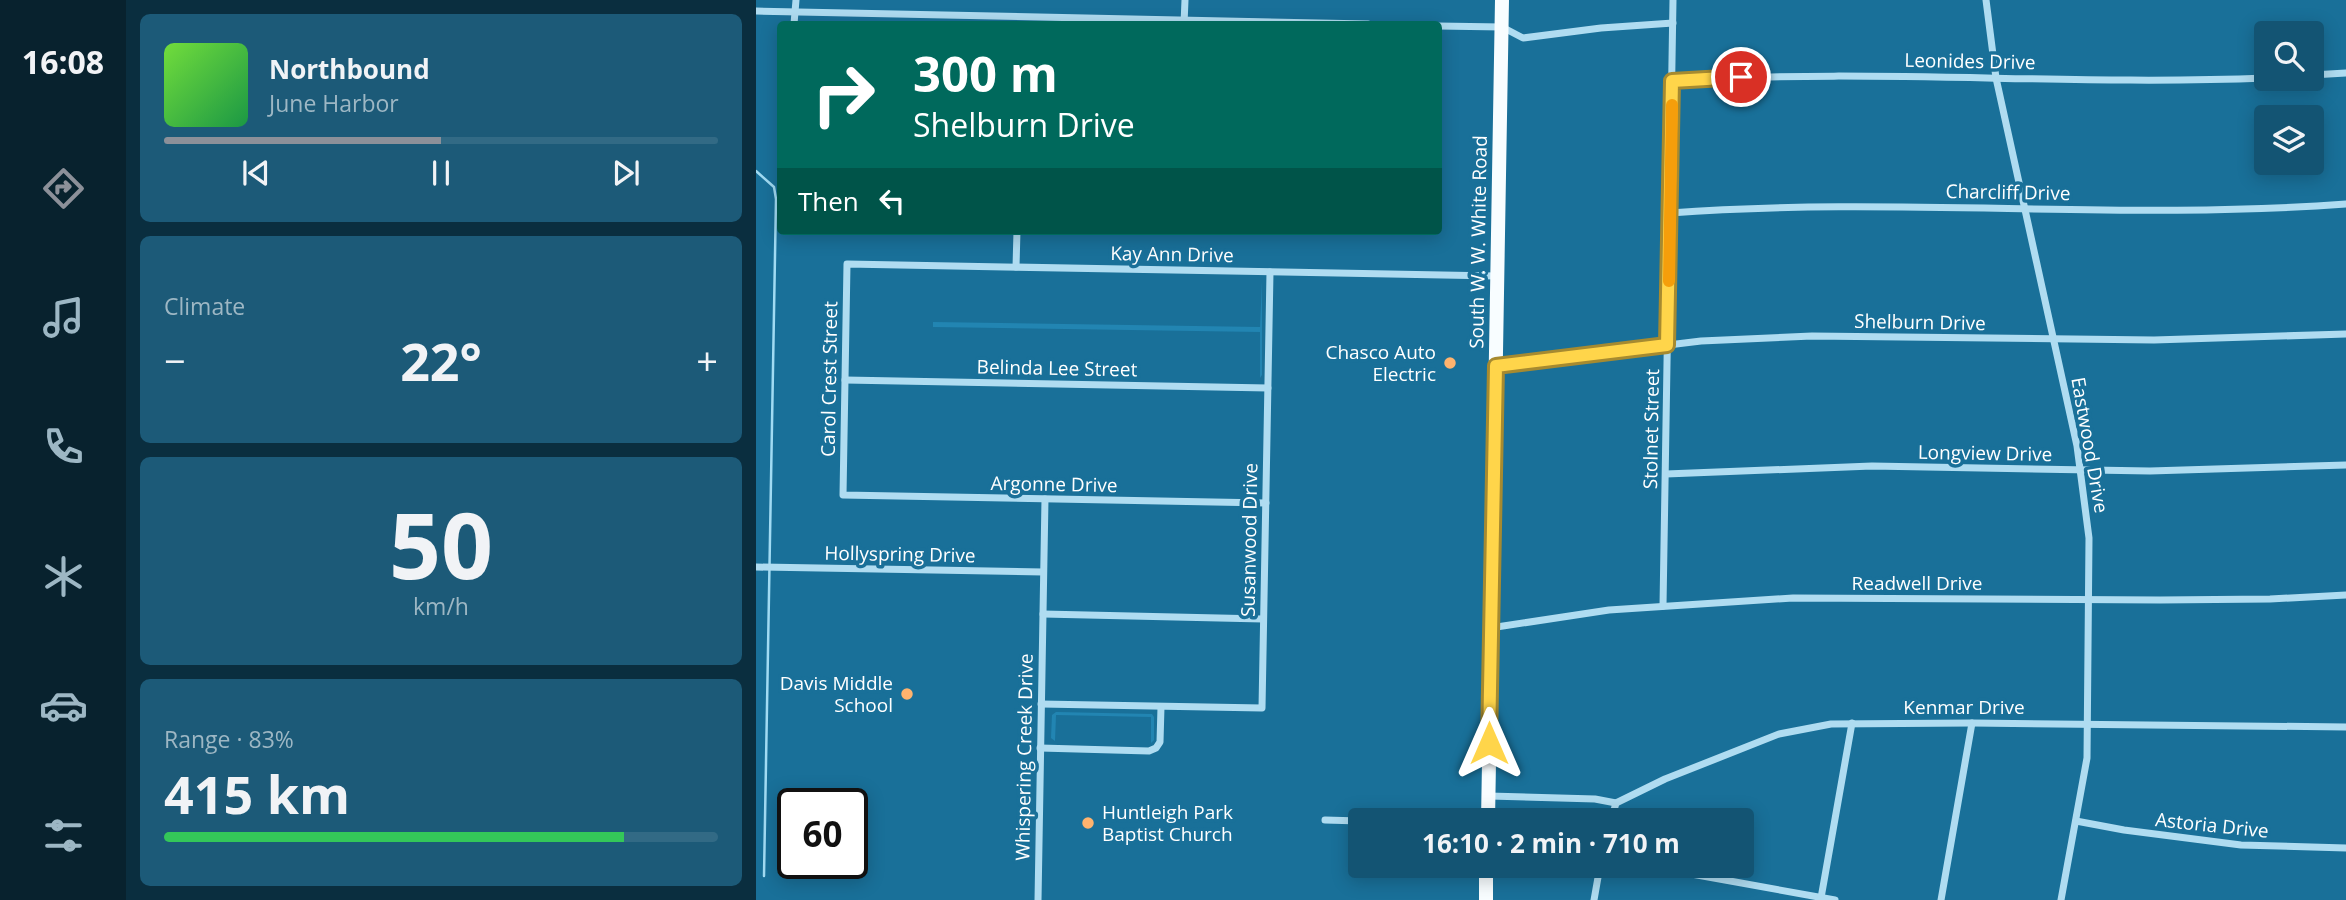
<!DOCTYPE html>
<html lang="en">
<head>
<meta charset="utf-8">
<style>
  body { margin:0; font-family:"Open Sans",sans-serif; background:#1c5a78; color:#f1f3f6; height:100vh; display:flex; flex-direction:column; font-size:26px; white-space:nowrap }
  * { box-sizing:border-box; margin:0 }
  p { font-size:23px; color:#9db7c4 }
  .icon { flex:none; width:38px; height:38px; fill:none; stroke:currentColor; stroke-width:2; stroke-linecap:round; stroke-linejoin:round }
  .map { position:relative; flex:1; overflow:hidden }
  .panel { display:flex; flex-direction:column; gap:14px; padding:14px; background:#0a2e3f; width:630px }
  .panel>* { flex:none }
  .banner { position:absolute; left:21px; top:21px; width:665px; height:214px; border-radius:7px; box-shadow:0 4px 18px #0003; background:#00695c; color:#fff; overflow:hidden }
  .buttons { position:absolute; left:1498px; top:21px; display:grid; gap:14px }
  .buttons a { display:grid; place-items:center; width:70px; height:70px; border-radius:7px; background:#135473; box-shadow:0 4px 18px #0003; font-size:35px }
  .speed { position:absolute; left:21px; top:788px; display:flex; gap:14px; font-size:35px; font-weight:700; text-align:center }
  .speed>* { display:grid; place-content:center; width:91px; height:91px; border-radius:50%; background:#135473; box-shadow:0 4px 18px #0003; line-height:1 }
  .speed .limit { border:4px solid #111; border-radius:10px; background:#fff; color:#111 }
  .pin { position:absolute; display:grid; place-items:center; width:60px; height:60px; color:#fff; margin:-30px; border:4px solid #fff; border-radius:50%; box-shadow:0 2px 7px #0007 }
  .me { position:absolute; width:77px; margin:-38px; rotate:0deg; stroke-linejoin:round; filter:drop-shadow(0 0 5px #0008) }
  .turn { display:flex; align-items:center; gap:24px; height:147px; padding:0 21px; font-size:32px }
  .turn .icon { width:91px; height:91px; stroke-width:2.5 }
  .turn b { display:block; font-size:49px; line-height:60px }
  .then { display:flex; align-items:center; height:66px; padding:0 21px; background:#0003; gap:14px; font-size:26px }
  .big { font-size:52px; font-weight:700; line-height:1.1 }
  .panel .card { flex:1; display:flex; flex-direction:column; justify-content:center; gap:10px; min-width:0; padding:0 24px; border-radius:10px; background:#1c5a78 }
  .panel .dial { align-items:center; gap:0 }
  .dial b { font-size:91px; line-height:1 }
  .song { display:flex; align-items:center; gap:21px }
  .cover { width:84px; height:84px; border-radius:10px; background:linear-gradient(135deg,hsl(100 70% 55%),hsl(140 70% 35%)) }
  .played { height:7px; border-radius:4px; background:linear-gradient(90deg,#8c9099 50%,#326a85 50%) }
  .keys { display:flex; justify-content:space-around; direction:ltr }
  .heat { display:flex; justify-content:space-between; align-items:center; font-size:38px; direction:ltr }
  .charge { height:10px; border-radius:5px; background:linear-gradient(90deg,#34c759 83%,#326a85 0) }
  .trip { position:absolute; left:592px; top:808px; width:406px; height:70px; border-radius:7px; background:#135473; box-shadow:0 4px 18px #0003; font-weight:700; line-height:70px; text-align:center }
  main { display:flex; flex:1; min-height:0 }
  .tabs { display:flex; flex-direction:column; width:126px; justify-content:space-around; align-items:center; background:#08222e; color:#9db7c4 }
  .tabs .icon { width:49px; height:49px }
  .tabs .selected { color:#8c9099 }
  .tabs b { font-size:32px; color:#f1f3f6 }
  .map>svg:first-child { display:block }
  .green { fill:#2285b2 }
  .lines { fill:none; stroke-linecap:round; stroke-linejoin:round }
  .stream { stroke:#a1dbf3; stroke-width:2.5 }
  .street { stroke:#afdcf1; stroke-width:7 }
  .primary { stroke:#f8fdff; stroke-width:14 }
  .route-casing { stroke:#a68a30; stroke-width:18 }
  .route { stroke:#ffd54a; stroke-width:12 }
  .slow { stroke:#f59e0b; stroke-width:12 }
  .poi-dot { fill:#ffb36e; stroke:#197099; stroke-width:2.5 }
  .labels { text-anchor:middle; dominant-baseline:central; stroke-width:7; stroke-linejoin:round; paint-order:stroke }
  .street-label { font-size:19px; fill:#fff; stroke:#197099 }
  .poi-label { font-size:19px; fill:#fff; stroke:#197099; text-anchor:end }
</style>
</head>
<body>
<main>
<nav class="tabs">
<b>16:08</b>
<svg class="icon selected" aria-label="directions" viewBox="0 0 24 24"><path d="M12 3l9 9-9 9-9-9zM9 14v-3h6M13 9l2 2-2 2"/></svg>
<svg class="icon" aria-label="music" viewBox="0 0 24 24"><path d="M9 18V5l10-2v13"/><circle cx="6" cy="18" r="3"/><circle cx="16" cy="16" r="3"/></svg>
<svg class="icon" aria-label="phone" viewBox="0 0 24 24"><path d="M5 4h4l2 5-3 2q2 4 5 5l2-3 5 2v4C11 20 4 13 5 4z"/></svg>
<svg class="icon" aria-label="climate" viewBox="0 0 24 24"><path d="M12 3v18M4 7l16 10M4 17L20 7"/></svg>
<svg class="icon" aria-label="car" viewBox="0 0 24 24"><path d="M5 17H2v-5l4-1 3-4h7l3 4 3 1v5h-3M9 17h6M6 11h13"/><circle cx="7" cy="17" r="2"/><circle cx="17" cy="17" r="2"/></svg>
<svg class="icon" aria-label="filters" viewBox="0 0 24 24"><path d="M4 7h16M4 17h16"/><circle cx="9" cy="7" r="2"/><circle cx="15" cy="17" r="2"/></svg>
</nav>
<section class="panel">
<div class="card">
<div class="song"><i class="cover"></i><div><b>Northbound</b><p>June Harbor</p></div></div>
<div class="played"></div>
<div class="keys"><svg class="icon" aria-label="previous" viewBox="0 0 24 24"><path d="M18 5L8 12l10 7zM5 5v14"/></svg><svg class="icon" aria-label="pause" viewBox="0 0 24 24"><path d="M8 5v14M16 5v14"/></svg><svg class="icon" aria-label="next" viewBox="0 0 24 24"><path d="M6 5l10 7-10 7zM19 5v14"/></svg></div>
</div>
<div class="card"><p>Climate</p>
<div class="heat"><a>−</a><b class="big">22°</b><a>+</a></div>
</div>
<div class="card dial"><b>50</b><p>km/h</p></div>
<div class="card"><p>Range · 83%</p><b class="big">415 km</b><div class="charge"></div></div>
</section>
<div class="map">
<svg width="1590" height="900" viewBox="0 0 1590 900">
  <rect width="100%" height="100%" fill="#197099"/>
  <!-- green -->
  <g class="green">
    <polygon points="506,281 506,375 504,378 504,332 177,327 177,322 504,327"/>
    <polygon points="300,712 396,714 398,717 398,740 395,743 395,717 300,715 299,741 295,738 296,715"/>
  </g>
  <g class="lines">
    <!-- stream -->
    <polyline class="stream" points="0,171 18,187 20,199 8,876"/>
    <!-- street -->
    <g class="street">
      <polyline points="1230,0 1240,78 1321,446 1333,538 1331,758 1305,900"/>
      <polyline points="0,11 612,24"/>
      <polyline points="38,24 40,0"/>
      <polyline points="428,24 429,0"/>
      <polyline points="682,26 746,27 767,38 845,28 917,23"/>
      <polyline points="1556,75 1590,73"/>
      <path d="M 917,81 C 1114,68 1312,86 1510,78"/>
      <path d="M 914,213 C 1139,196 1365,221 1590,204"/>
      <polyline points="260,267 261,231"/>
      <polyline points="740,366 945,341 1056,336 1398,340 1590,334"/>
      <polyline points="89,380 512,388"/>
      <polyline points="910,474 1116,466 1394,471 1590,465"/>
      <polyline points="510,503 87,495 91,264 740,276"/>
      <polyline points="0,567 287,572"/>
      <polyline points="907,606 917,0"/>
      <polyline points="287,614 507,619"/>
      <polyline points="734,628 853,610 1037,598 1404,600 1514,599 1590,595"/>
      <polyline points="285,704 506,708 514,272"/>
      <polyline points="284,748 393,751 400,748 404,742 405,707"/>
      <polyline points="733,796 839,799 860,803"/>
      <polyline points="569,820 604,821"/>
      <polyline points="855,821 860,803 909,779 1023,734 1075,724 1216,723 1590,727"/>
      <polyline points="1320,821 1368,830 1485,845 1590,848"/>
      <polyline points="891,866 1079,900"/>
      <polyline points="1065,898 1096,723"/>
      <polyline points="282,900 289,499"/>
      <polyline points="838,900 844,866"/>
      <polyline points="1185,900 1216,723"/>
    </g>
    <!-- primary -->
    <g class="primary">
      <polyline points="732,821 746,0"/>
      <polyline points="730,900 730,866"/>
    </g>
  </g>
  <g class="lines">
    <defs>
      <polyline id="route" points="733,743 740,366 911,345 916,81 985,77"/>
    </defs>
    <!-- route casing -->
    <use href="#route" class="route-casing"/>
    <!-- route -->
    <use href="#route" class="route"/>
    <!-- slow -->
    <polyline class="slow" points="913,281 916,105"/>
  </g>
  <!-- markers -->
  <g class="poi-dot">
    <circle cx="694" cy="363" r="7"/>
    <circle cx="151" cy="694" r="7"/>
    <circle cx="332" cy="823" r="7"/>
  </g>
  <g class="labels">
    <!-- street labels -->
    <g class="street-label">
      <text transform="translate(1214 61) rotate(1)">Leonides Drive</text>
      <text transform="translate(1252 192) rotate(1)">Charcliff Drive</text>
      <text transform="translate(722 242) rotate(-89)">South W. W. White Road</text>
      <text transform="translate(416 254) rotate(1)">Kay Ann Drive</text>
      <text transform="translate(1164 322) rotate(1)">Shelburn Drive</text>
      <text transform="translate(301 368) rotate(1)">Belinda Lee Street</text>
      <text transform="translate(73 379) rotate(-89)">Carol Crest Street</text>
      <text transform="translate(895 429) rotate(-89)">Stolnet Street</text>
      <text transform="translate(1334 445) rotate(80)">Eastwood Drive</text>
      <text transform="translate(1229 453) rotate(1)">Longview Drive</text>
      <text transform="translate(298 484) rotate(1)">Argonne Drive</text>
      <text transform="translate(493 540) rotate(-89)">Susanwood Drive</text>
      <text transform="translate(144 554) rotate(1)">Hollyspring Drive</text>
      <text x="1161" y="583">Readwell Drive</text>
      <text x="1208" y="707">Kenmar Drive</text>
      <text transform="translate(268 757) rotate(-89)">Whispering Creek Drive</text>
      <text transform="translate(1456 825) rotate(6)">Astoria Drive</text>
    </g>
    <!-- poi labels -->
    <g class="poi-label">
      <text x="680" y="352">Chasco Auto<tspan x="680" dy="22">Electric</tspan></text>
      <text x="137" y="683">Davis Middle<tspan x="137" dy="22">School</tspan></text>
      <text x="346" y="812" text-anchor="start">Huntleigh Park<tspan x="346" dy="22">Baptist Church</tspan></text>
    </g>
  </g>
</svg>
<div class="buttons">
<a><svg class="icon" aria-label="search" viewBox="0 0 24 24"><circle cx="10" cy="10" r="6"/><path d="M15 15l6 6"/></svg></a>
<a><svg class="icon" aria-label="layers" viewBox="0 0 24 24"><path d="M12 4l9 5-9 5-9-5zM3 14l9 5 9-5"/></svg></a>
</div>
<div class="speed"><div class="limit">60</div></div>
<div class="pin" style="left:985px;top:77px;background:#d93025"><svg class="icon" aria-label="arrive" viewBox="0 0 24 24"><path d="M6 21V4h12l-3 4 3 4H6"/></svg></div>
<svg class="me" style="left:733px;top:743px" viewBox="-20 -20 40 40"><path d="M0-17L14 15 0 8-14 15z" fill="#ffd54a" stroke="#fff" stroke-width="4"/></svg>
<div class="trip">16:10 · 2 min · 710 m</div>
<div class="banner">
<div class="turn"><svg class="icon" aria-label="right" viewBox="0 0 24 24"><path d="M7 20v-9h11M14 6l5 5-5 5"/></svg><div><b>300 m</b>Shelburn Drive</div></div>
<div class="then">Then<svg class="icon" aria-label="left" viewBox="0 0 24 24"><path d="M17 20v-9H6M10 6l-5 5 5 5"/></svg></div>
</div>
</div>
</main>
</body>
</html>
